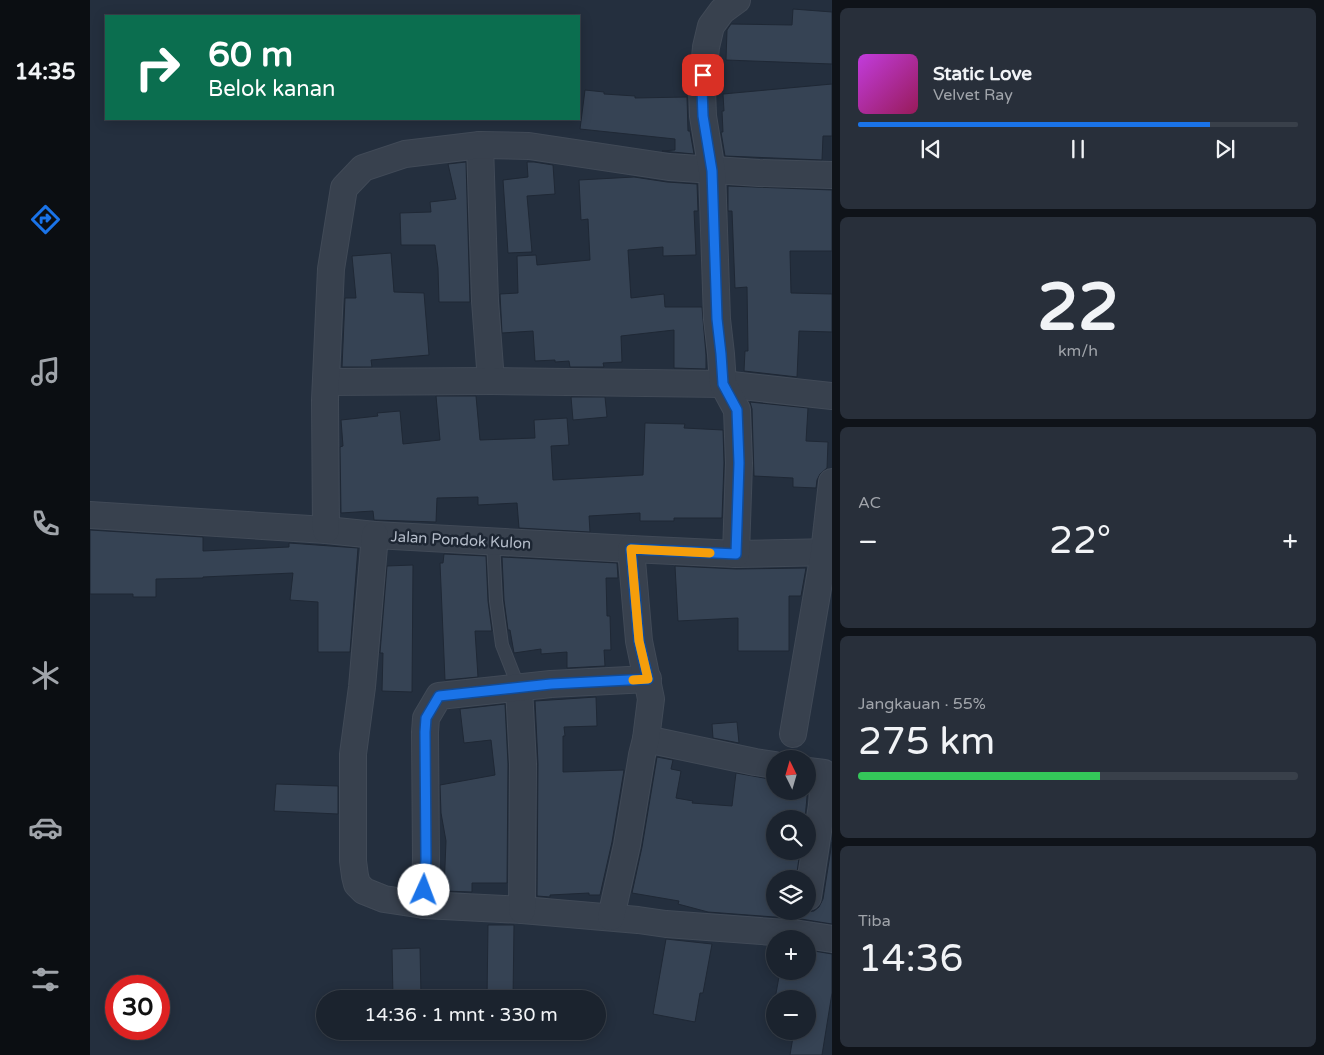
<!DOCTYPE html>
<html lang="id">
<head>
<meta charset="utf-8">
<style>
  body { margin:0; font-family:"Varela Round",sans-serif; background:#282f3a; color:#f1f3f6; height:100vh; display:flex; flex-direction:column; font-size:19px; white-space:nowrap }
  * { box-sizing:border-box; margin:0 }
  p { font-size:16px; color:#a0a4aa }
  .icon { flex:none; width:28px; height:28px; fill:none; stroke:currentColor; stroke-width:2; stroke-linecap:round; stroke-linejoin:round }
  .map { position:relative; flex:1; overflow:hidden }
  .panel { display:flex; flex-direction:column; gap:8px; padding:8px; background:#0f1319; width:492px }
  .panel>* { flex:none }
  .top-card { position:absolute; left:15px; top:15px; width:475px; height:105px; border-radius:0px; box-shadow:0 2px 12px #0003,0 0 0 1px #39404a; background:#0b6e4f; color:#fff; overflow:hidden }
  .needle { width:32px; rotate:355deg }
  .fabs { position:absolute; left:676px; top:750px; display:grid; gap:10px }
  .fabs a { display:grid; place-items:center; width:50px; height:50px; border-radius:50%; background:#1b232e; box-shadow:0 2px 12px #0003,0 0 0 1px #39404a; font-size:25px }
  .speed { position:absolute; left:15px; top:975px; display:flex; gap:10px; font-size:25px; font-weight:700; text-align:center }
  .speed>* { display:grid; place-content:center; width:65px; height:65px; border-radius:50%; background:#1b232e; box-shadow:0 2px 12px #0003,0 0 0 1px #39404a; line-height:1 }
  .speed .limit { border:8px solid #d22; background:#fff; color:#111 }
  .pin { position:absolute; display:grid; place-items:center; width:42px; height:42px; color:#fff; margin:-21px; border-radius:10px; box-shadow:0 2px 8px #0006 }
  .me { position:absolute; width:55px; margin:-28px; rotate:2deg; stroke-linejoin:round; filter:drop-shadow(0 0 4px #0008) }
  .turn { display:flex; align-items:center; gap:18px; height:105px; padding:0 20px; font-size:22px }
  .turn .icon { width:65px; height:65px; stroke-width:2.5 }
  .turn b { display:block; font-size:35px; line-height:42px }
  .big { font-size:38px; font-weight:600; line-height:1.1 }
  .panel .card { flex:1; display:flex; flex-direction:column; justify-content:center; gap:8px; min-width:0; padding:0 18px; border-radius:8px; background:#282f3a }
  .panel .dial { align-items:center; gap:0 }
  .dial b { font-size:65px; line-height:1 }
  .song { display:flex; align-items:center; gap:15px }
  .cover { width:60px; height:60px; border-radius:8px; background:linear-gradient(135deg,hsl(290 70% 55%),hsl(330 70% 35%)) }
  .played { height:5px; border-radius:2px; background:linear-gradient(90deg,#1a73e8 80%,#39404a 80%) }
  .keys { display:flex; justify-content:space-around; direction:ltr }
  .heat { display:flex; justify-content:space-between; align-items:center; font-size:28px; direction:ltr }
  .charge { height:8px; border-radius:4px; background:linear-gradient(90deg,#34c759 55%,#39404a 0) }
  .trip { position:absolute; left:226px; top:990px; width:290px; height:50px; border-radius:25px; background:#1b232e; box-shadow:0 2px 12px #0003,0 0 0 1px #39404a; font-weight:600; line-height:50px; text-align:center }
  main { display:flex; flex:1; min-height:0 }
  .tab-bar { display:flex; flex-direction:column; width:90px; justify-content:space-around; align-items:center; background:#0b0e12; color:#a0a4aa }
  .tab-bar .icon { width:35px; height:35px }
  .tab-bar .current { color:#1a73e8 }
  .tab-bar b { font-size:22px; color:#f1f3f6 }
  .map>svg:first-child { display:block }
  .building { fill:#364354; stroke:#1f2835 }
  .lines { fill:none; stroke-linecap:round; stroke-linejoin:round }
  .lane-casing { stroke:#414a57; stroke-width:14 }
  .street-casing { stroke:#414a57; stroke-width:28 }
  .lane { stroke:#38414e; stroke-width:12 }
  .street { stroke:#38414e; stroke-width:26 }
  .route-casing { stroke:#114b97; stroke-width:12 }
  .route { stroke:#1a73e8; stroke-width:9 }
  .slow { stroke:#f59e0b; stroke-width:9 }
  .labels { text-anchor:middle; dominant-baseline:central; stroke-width:5; stroke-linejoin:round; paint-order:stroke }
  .street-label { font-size:15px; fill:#b4bcc9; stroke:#1d2633 }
</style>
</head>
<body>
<main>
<nav class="tab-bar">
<b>14:35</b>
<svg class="icon current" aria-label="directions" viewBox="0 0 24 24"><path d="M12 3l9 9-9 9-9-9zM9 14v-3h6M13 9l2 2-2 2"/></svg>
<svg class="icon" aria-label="music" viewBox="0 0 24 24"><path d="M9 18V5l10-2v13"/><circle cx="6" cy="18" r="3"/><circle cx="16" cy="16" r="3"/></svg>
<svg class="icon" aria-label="phone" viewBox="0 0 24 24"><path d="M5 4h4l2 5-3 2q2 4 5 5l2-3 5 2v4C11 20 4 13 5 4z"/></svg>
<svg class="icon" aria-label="climate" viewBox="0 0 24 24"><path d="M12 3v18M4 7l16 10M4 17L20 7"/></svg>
<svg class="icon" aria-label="car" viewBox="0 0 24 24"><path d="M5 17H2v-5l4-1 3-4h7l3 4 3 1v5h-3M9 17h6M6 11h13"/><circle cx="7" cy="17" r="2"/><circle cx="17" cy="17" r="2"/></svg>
<svg class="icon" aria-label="filters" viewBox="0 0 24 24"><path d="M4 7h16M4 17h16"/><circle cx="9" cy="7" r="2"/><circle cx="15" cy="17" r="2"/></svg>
</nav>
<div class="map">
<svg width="742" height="1055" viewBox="0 0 742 1055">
  <rect width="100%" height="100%" fill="#242f3e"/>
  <!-- building -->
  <g class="building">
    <polygon points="703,9 742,12 742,64 636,60 637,30 641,24 702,25"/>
    <polygon points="742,84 742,136 733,136 732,160 635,156 631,132 633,132 632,111 634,111 633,94"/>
    <polygon points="495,90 514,92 514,94 545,96 545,98 597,97 598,131 600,131 604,154 572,151 585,150 585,139 490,129"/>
    <polygon points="376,162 380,302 349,302 348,268 345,245 311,245 310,213 341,212 340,202 366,199 358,164"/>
    <polygon points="437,162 444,162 463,165 465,194 437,196 442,252 418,253 413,180 438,177"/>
    <polygon points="544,177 577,182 607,184 608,211 604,211 606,255 573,256 573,247 538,250 541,298 574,294 575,307 612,307 616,355 616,369 584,368 584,330 531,336 532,362 513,363 514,367 480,367 479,361 465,362 465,360 445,361 443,331 412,333 410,294 428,293 427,256 446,255 447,265 500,260 498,219 491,220 489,180"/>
    <polygon points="638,186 742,190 742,251 700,251 701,293 742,294 742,332 709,331 707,377 654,371 655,351 658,351 657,287 645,288 642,211 638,211"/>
    <polygon points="301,253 304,292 334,293 339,355 281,360 282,367 252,367 255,298 266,298 262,256"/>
    <polygon points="346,396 386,396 390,440 445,438 444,420 477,418 479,445 461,446 463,480 553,475 555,423 595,424 594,428 633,430 634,463 632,518 584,518 584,521 550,521 550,513 499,516 500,532 429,528 427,503 388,505 388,497 347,498 346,522 284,520 283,511 251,513 250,447 253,446 251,420 288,416 287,413 310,411 313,444 350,440"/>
    <polygon points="481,397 515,397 517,417 483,420"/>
    <polygon points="660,402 718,408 716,441 738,442 737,468 730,474 727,480 726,488 703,487 703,478 664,476 662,409"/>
    <polygon points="0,530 113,537 113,551 199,547 199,543 268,548 260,652 228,652 228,602 200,600 203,573 113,577 113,578 66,579 66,597 43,597 43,594 0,594"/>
    <polygon points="354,554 396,556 398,601 402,631 385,631 388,677 355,680 350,563 353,563"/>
    <polygon points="412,557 527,563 528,578 516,578 517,616 520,616 521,650 514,650 515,666 477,668 477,652 451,654 451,649 424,653 420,630 418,630 414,600"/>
    <polygon points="323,565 322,692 292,691 293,653 290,653 297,566"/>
    <polygon points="585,566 646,569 716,568 711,596 699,596 699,651 648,651 648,618 588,621"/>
    <polygon points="506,697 507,726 474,727 475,736 473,736 473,772 534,770 522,842 510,895 499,895 499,893 460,895 460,897 447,896 448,764 445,701"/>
    <polygon points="415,704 418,764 417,883 382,883 382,892 354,891 356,841 351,813 350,785 405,775 401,740 374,743 370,709"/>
    <polygon points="647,722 649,743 623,738 622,724"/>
    <polygon points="567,757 583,760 581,769 591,771 586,798 603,801 602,803 642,806 646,773 685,780 685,791 718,791 718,786 715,819 685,819 685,851 710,851 706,879 685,879 685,911 716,912 724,911 729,907 733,899 742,842 742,924 711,919 618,912 588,904 589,901 542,893 552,847"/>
    <polygon points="186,784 248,786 248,814 184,811"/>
    <polygon points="398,925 424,925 423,999 397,999"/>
    <polygon points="576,939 622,944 613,993 610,993 605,1022 563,1014"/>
    <polygon points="330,948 331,996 303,997 302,949"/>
    <polygon points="718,950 742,954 742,993 732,1055 700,1055 704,1031 718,1031 718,999 685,999 690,971 718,971"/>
  </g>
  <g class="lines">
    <defs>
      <polyline id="lane" points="403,541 406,601 412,645 429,688"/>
      <g id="street">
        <polyline points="390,145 395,301 401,381"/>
        <polyline points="236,382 401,381 633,384 742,396"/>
        <polyline points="0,515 236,530 285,535 541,549 646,554 742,552"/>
        <polyline points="236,530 235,400 241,269 254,188 273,168 315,154 390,145 439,146 579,167 669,173 742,175"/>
        <polyline points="285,535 272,687 263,754 263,861 265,876 267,884 274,891 294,899 334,905 432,910 548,920 576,924 710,934 742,939"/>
        <polyline points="646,554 649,463 647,410 633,384 631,354 627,319 622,171 613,116 612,89 616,47 621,26 632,11 647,0"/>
        <polyline points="429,688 433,764 432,910"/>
        <polyline points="703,734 734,553 742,482"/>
        <polyline points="556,739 665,762 685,765"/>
        <polyline points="718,771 734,773 732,805 718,897"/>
        <polyline points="334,905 336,859 335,732 336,718 349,696 461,684 558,679"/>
        <polyline points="521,917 537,845 552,755 556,739 561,699 549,641 541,549"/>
      </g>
    </defs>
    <!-- lane casing -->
    <use href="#lane" class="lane-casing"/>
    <!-- street casing -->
    <use href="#street" class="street-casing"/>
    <!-- lane -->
    <use href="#lane" class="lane"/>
    <!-- street -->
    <use href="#street" class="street"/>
  </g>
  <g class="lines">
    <defs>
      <polyline id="route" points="334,890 336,859 335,732 336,718 349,696 461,684 558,679 549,641 541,549 646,554 649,463 647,410 633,384 631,354 627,319 622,171 613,116 612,89 613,75"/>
    </defs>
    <!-- route casing -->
    <use href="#route" class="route-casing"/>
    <!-- route -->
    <use href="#route" class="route"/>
    <!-- slow -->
    <polyline class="slow" points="543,680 558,679 549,641 541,549 620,553"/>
  </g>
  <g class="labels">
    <!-- street labels -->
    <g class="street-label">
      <text transform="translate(371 540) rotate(3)">Jalan Pondok Kulon</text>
    </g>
  </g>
</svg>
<div class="fabs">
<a><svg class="needle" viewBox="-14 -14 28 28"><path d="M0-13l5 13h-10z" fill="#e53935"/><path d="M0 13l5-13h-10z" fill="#a0a4aa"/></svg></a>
<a><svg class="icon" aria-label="search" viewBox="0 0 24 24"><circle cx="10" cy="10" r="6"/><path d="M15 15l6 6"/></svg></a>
<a><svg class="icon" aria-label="layers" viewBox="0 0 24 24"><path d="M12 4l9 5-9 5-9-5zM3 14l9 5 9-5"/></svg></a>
<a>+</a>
<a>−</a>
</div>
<div class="speed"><div class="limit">30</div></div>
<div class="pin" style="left:613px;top:75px;background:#d93025"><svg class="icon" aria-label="arrive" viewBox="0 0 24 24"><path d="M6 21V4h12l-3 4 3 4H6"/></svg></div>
<svg class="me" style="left:334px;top:890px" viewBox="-20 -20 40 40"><circle r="19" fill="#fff"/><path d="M0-13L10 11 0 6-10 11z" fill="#1a73e8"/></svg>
<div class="trip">14:36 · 1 mnt · 330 m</div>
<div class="top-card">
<div class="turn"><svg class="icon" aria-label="right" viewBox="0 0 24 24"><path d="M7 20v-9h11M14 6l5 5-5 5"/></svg><div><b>60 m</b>Belok kanan</div></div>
</div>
</div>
<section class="panel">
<div class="card">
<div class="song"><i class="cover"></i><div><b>Static Love</b><p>Velvet Ray</p></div></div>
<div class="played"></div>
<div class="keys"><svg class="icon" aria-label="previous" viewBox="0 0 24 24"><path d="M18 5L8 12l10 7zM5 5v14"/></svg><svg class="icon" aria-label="pause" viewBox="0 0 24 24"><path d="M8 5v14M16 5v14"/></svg><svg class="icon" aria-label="next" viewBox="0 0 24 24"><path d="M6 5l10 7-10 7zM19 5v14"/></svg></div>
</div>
<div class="card dial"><b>22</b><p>km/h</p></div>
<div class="card"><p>AC</p>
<div class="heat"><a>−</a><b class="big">22°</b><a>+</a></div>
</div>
<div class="card"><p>Jangkauan · 55%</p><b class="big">275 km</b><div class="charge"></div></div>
<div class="card"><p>Tiba</p><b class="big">14:36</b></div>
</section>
</main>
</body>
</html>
